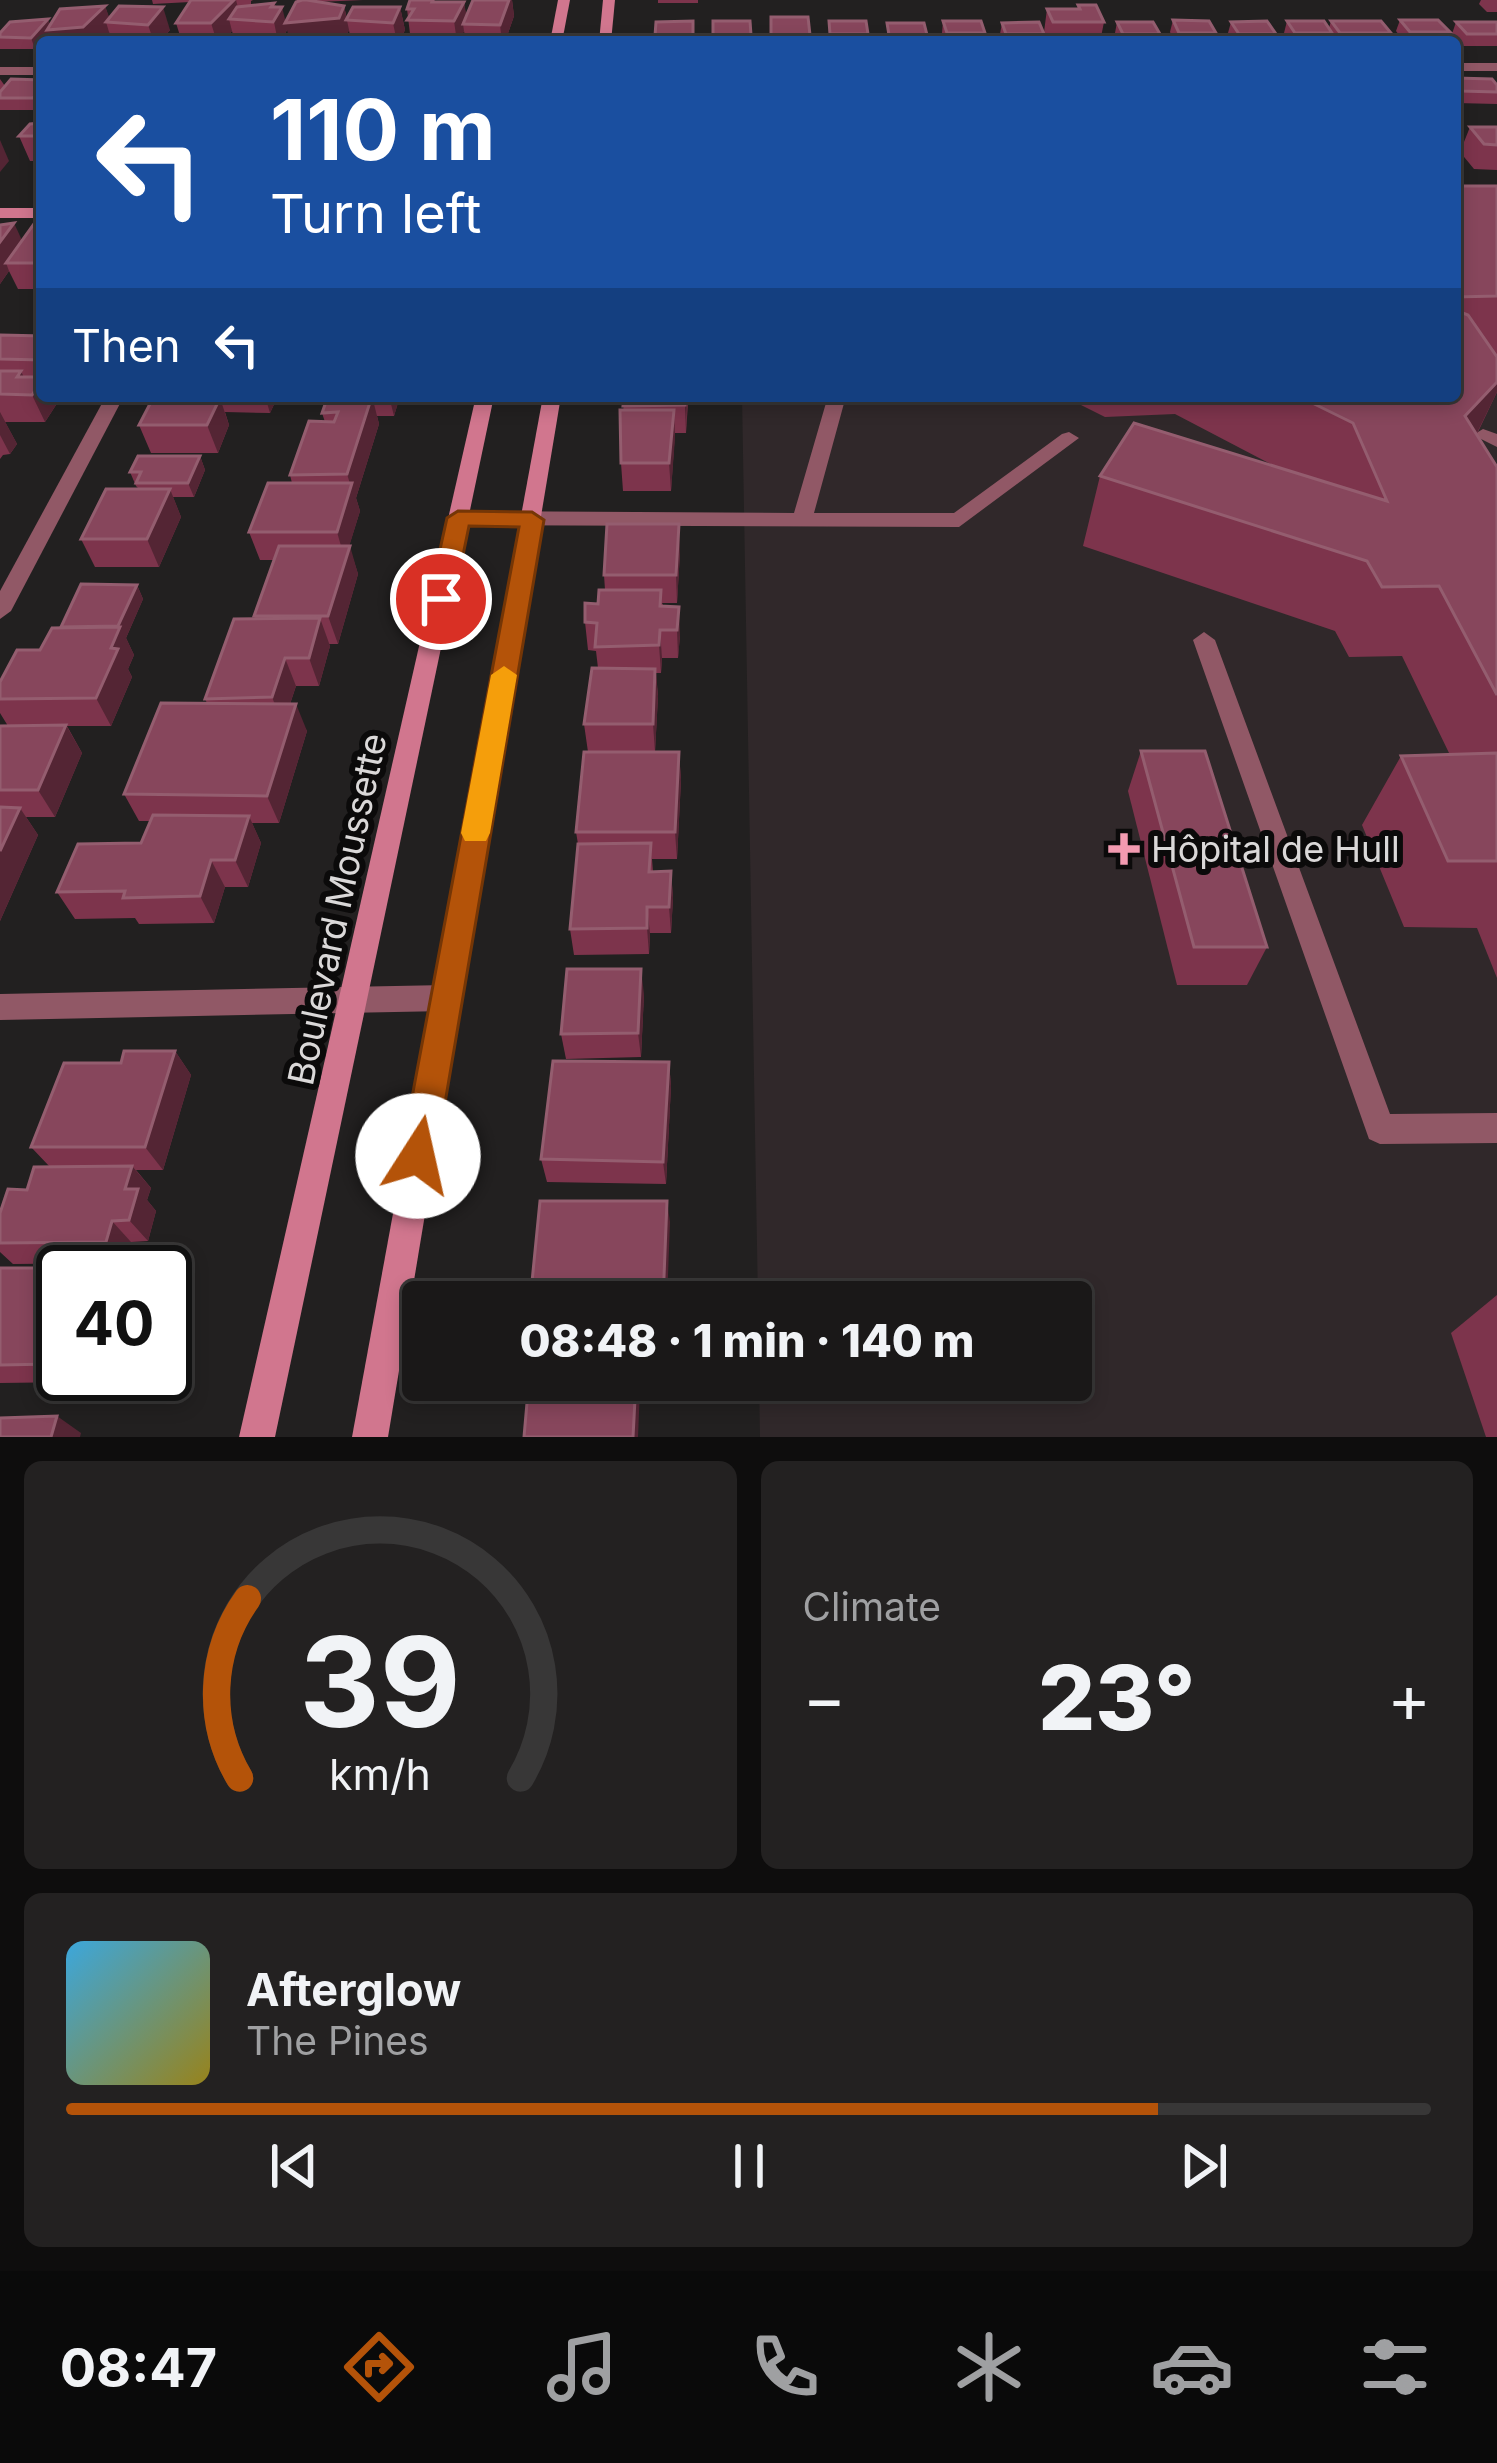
<!DOCTYPE html>
<html lang="en">
<head>
<meta charset="utf-8">
<style>
  body { margin:0; font-family:Inter,sans-serif; background:#232121; color:#f1f3f6; height:100vh; display:flex; flex-direction:column; font-size:45px; white-space:nowrap }
  * { box-sizing:border-box; margin:0 }
  p { font-size:39px; color:#9fa0a2 }
  .icon { flex:none; width:66px; height:66px; fill:none; stroke:currentColor; stroke-width:2; stroke-linecap:round; stroke-linejoin:round }
  .map { position:relative; height:1437px; overflow:hidden }
  .drawer { display:flex; flex-direction:column; gap:24px; padding:24px; background:#0e0d0d; flex:1 }
  .drawer>* { flex:none }
  .top-card { position:absolute; left:36px; top:36px; width:1425px; height:366px; border-radius:12px; box-shadow:0 6px 18px #0003,0 0 0 3px #383737; background:#1a4fa0; color:#fff; overflow:hidden }
  .speed { position:absolute; left:36px; top:1245px; display:flex; gap:24px; font-size:60px; font-weight:700; text-align:center }
  .speed>* { display:grid; place-content:center; width:156px; height:156px; border-radius:50%; background:#1a1818; box-shadow:0 6px 18px #0003,0 0 0 3px #383737; line-height:1 }
  .speed .limit { border:6px solid #111; border-radius:18px; background:#fff; color:#111 }
  .pin { position:absolute; display:grid; place-items:center; width:102px; height:102px; color:#fff; margin:-51px; border:6px solid #fff; border-radius:50%; box-shadow:0 3px 12px #0007 }
  .me { position:absolute; width:132px; margin:-66px; rotate:10deg; stroke-linejoin:round; filter:drop-shadow(0 0 9px #0008) }
  .turn { display:flex; align-items:center; gap:42px; height:252px; padding:0 36px; font-size:54px }
  .turn .icon { width:156px; height:156px; stroke-width:2.5 }
  .turn b { display:block; font-size:84px; line-height:102px }
  .then { display:flex; align-items:center; height:114px; padding:0 36px; background:#0003; gap:24px; font-size:45px }
  .big { font-size:90px; font-weight:800; line-height:1.1 }
  .drawer .widget { flex:1; display:flex; flex-direction:column; justify-content:center; gap:18px; min-width:0; padding:0 42px; border-radius:18px; background:#232121 }
  .drawer .dial { align-items:center; gap:0 }
  .dial svg { height:312px; overflow:visible; fill:none; stroke:#383737; stroke-width:7; stroke-linecap:round; text-anchor:middle }
  .dial text { fill:#f1f3f6; stroke:none }
  .song { display:flex; align-items:center; gap:36px }
  .cover { width:144px; height:144px; border-radius:18px; background:linear-gradient(135deg,hsl(200 70% 55%),hsl(50 70% 35%)) }
  .played { height:12px; border-radius:6px; background:linear-gradient(90deg,#b45309 80%,#383737 80%) }
  .keys { display:flex; justify-content:space-around; direction:ltr }
  .heat { display:flex; justify-content:space-between; align-items:center; font-size:66px; direction:ltr }
  .drawer .tiles { flex:1; display:grid; gap:24px; grid-template-columns:1fr 1fr }
  .widget:last-child { grid-column:span 2 }
  .trip { position:absolute; left:402px; top:1281px; width:690px; height:120px; border-radius:12px; background:#1a1818; box-shadow:0 6px 18px #0003,0 0 0 3px #383737; font-weight:800; line-height:120px; text-align:center }
  .tab-bar { display:flex; height:192px; justify-content:space-around; align-items:center; background:#0a0a0a; color:#9fa0a2 }
  .tab-bar .icon { width:84px; height:84px }
  .tab-bar .on { color:#b45309 }
  .tab-bar b { font-size:54px; color:#f1f3f6 }
  .map>svg:first-child { display:block }
  .built { fill:#30282a }
  .lines { fill:none; stroke-linecap:round; stroke-linejoin:round }
  .lane { fill:#915866; fill-rule:evenodd }
  .street { fill:#915866; fill-rule:evenodd }
  .secondary { fill:#d1768e; fill-rule:evenodd }
  .wall { fill:#7d344c }
  .shaded-wall { fill:#542534 }
  .building { fill:#87465c; stroke:#945d6f; stroke-width:3 }
  .route { fill:#b45309; stroke:#753606; stroke-width:3 }
  .slow { fill:#f59e0b }
  .poi-dot { fill:#f29ab0; stroke:#0b0a0a; stroke-width:4.5 }
  .labels { text-anchor:middle; dominant-baseline:central; stroke-width:12; stroke-linejoin:round; paint-order:stroke }
  .poi-label { font-size:36px; fill:#dad8d8; stroke:#0b0a0a; text-anchor:start }
  .street-label { font-size:36px; fill:#dad8d8; stroke:#0b0a0a }
</style>
</head>
<body>
<div class="map">
<svg width="1497" height="1437" viewBox="0 0 1497 1437">
  <rect width="100%" height="100%" fill="#222020"/>
  <!-- built -->
  <polygon class="built" points="1497,225 1497,1437 760,1437 759,1380 1071,1380 1071,1302 758,1302 742,396 1455,396"/>
  <g class="lines">
    <!-- lane -->
    <g class="lane">
      <polygon points="828,396 846,396 814,513 954,513 1062,434 1069,432 1079,438 959,527 458,525 448,518 458,511 794,513"/>
      <polygon points="1483,429 1497,434 1497,447 1473,435"/>
      <polygon points="1204,632 1215,640 1390,1114 1497,1113 1497,1143 1380,1144 1369,1139 1193,640"/>
    </g>
    <!-- street -->
    <g class="street">
      <rect x="1455" y="63" width="42" height="8"/>
      <rect x="0" y="67" width="42" height="8"/>
      <polygon points="106,396 124,396 11,611 0,619 0,591"/>
      <polygon points="446,985 456,989 460,998 456,1007 446,1011 0,1020 0,994"/>
    </g>
    <!-- secondary -->
    <g class="secondary">
      <polygon points="558,0 570,0 562,42 550,42"/>
      <polygon points="603,0 615,0 611,42 599,42"/>
      <rect x="0" y="208" width="42" height="10"/>
      <polygon points="476,396 494,396 275,1437 239,1437"/>
      <polygon points="543,396 561,396 388,1437 352,1437"/>
    </g>
  </g>
  <!-- wall -->
  <g class="wall">
    <polygon points="152,0 253,0 251,1 251,5 274,3 285,22 317,2 317,0 363,0 317,2 344,6 347,19 400,7 405,30 399,42 351,42 349,30 344,41 287,30 281,42 235,42 232,31 222,42 182,42 176,23 190,2 153,4"/>
    <polygon points="473,0 512,0 514,16 505,42 466,42 464,31 459,42 411,42 407,9 444,2 464,2 466,17"/>
    <rect x="658" y="0" width="40" height="3"/>
    <polygon points="1481,0 1497,0 1497,12 1487,12 1479,4"/>
    <polygon points="1078,5 1104,22 1100,42 1048,42 1044,32 1047,9 1078,9"/>
    <polygon points="105,6 109,18 119,6 170,30 160,42 112,42 109,32 99,42 52,42 49,35 35,49 0,49 0,33 50,25"/>
    <polygon points="771,17 810,35 809,42 771,42"/>
    <polygon points="1173,20 1216,33 1214,42 1175,42 1170,32"/>
    <polygon points="1400,20 1450,32 1447,42 1404,42 1396,31"/>
    <polygon points="693,21 693,42 656,42 656,22"/>
    <polygon points="713,21 750,21 751,42 713,42"/>
    <polygon points="829,21 868,34 868,42 829,42"/>
    <polygon points="943,21 985,33 984,42 945,42 942,33"/>
    <polygon points="1287,21 1329,28 1331,21 1391,33 1388,42 1334,42 1331,38 1330,42 1290,42 1284,33"/>
    <polygon points="1117,22 1160,34 1158,42 1119,42 1115,33"/>
    <polygon points="1231,22 1276,34 1274,42 1233,42 1228,33"/>
    <polygon points="1456,22 1497,22 1497,46 1462,46 1452,34"/>
    <polygon points="887,23 927,35 926,42 887,42"/>
    <polygon points="1002,23 1044,34 1043,42 1003,42 1000,34"/>
    <polygon points="1455,78 1497,85 1497,104 1456,103"/>
    <polygon points="0,79 5,86 42,80 42,106 38,110 0,110"/>
    <polygon points="42,123 42,176 36,161 30,161 19,136"/>
    <polygon points="1470,127 1497,127 1497,170 1474,169 1460,152"/>
    <polygon points="1455,186 1497,186 1497,392 1477,434 1497,467 1497,978 1477,928 1404,927 1362,825 1401,756 1450,755 1402,656 1349,657 1335,631 1083,546 1100,476 1278,468 1175,414 1105,417 1073,401 1075,396 1455,396"/>
    <polygon points="42,221 42,289 18,289 9,271 0,284 0,225 22,240"/>
    <polygon points="0,335 42,336 42,396 53,396 56,405 45,422 5,422 17,444 10,454 3,455 0,459"/>
    <polygon points="211,396 278,396 270,413 225,412 229,425 218,453 151,453 139,425 212,398"/>
    <polygon points="328,396 400,396 394,416 377,416 379,424 356,498 360,511 349,546 358,574 338,644 329,644 330,646 319,686 296,686 290,704 307,731 279,823 252,823 261,843 248,887 225,887 214,923 139,924 135,918 75,919 57,892 141,843 150,821 139,821 124,794 207,703 205,699 255,619 254,616 274,560 260,560 249,532 292,483 290,475 325,422 322,413"/>
    <polygon points="624,396 729,396 728,399 688,403 686,433 675,433 671,491 623,491 621,463"/>
    <polygon points="200,456 205,470 194,497 173,497 181,517 159,567 95,567 81,539 139,489 136,486 130,472"/>
    <polygon points="680,552 677,603 662,603 680,635 678,658 662,658 661,673 656,673 658,696 655,752 679,752 681,780 677,859 652,859 653,872 671,871 673,898 671,933 650,933 649,954 574,955 570,929 578,844 576,832 588,752 584,724 598,668 596,651 588,650 585,622 605,590 604,575"/>
    <polygon points="137,585 143,599 126,638 134,655 128,669 132,677 111,726 67,726 82,753 55,817 26,817 38,835 0,921 0,726 8,726 0,713 0,682 40,650 61,628"/>
    <polygon points="1141,751 1267,947 1247,985 1177,985 1128,791"/>
    <polygon points="644,994 641,1057 566,1059 561,1034"/>
    <polygon points="175,1051 191,1075 163,1170 136,1170 151,1188 147,1200 156,1211 148,1241 131,1242 126,1263 13,1264 0,1252 0,1213 50,1167 31,1147 121,1063"/>
    <polygon points="669,1062 671,1086 666,1184 547,1182 541,1159"/>
    <polygon points="0,1268 82,1268 86,1272 63,1272 63,1374 78,1374 76,1382 0,1383"/>
    <polygon points="1497,1295 1497,1437 1486,1437 1451,1333"/>
  </g>
  <!-- shaded-wall -->
  <g class="shaded-wall">
    <polygon points="234,0 236,0 241,19 229,19 232,31 222,42 217,42 211,23"/>
    <polygon points="509,0 512,0 514,16 505,42 502,42 500,25"/>
    <polygon points="464,2 468,24 463,24 464,31 457,42 454,21"/>
    <polygon points="274,3 277,16 282,7 286,23 344,6 349,30 344,41 290,42 287,30 281,42 278,42 271,7"/>
    <polygon points="105,6 111,22 106,22 109,32 99,42 52,42 49,35 35,49 31,38 48,19 52,29"/>
    <polygon points="163,7 170,30 160,42 154,42 148,25"/>
    <polygon points="400,7 405,30 399,42 397,42 393,23"/>
    <polygon points="42,88 42,106 38,110 33,98"/>
    <polygon points="0,140 9,161 0,172"/>
    <polygon points="14,223 26,249 6,263 9,271 0,284 0,242"/>
    <polygon points="21,371 32,395 42,380 42,396 53,396 56,405 45,422 32,395 17,377"/>
    <polygon points="1497,382 1497,392 1473,441 1465,416"/>
    <polygon points="265,396 278,396 270,413"/>
    <polygon points="372,396 379,424 356,498 360,511 345,560 337,532 351,487 347,474"/>
    <polygon points="389,396 400,396 394,416"/>
    <polygon points="685,396 687,396 686,433 685,405"/>
    <polygon points="220,398 229,425 218,453 207,425"/>
    <polygon points="674,410 675,438 671,491 669,463"/>
    <polygon points="0,412 17,444 10,454 0,435"/>
    <polygon points="200,456 205,470 194,497 188,483"/>
    <polygon points="170,489 181,517 159,567 147,539"/>
    <polygon points="679,524 680,552 677,603 676,575"/>
    <polygon points="350,546 358,574 338,644 328,616"/>
    <polygon points="137,585 143,599 126,638 134,655 128,669 132,677 111,726 96,698 118,626"/>
    <polygon points="679,607 680,635 678,658 677,630"/>
    <polygon points="320,618 330,646 319,686 309,658"/>
    <polygon points="660,630 662,658 661,673 659,645"/>
    <polygon points="285,658 296,686 283,725 272,697"/>
    <polygon points="655,669 658,696 655,752 653,724"/>
    <polygon points="296,704 307,731 279,823 267,796"/>
    <polygon points="66,725 82,753 55,817 38,790"/>
    <polygon points="679,752 681,780 677,859 675,832"/>
    <polygon points="20,808 38,835 0,921 0,851"/>
    <polygon points="249,816 261,843 248,887 235,860"/>
    <polygon points="211,860 225,887 214,923 200,896"/>
    <polygon points="671,871 673,898 671,933 669,907"/>
    <polygon points="647,907 650,933 649,954 647,928"/>
    <polygon points="641,969 644,994 641,1057 638,1033"/>
    <polygon points="175,1051 191,1075 163,1170 145,1147"/>
    <polygon points="669,1062 671,1086 666,1184 663,1162"/>
    <polygon points="132,1166 151,1188 147,1200 156,1211 148,1241 129,1220 125,1189"/>
    <polygon points="667,1201 670,1222 667,1302 663,1302"/>
    <polygon points="112,1221 131,1242 126,1263 106,1242"/>
    <polygon points="63,1330 63,1373 52,1364"/>
    <polygon points="65,1374 78,1374 76,1382"/>
    <polygon points="636,1380 639,1380 640,1388 638,1437 633,1437"/>
    <polygon points="57,1416 81,1433 80,1437 51,1437"/>
  </g>
  <!-- building -->
  <g class="building">
    <polygon points="191,0 234,0 211,23 176,23"/>
    <polygon points="302,0 307,0 344,6 339,18 285,23 296,2"/>
    <polygon points="410,0 433,0 432,2 464,2 454,21 407,20 414,9 407,9"/>
    <polygon points="473,0 509,0 500,25 463,24"/>
    <polygon points="274,3 271,7 282,7 273,22 229,19 237,7"/>
    <polygon points="1078,5 1096,5 1104,22 1053,22 1047,9 1080,9"/>
    <polygon points="105,6 83,27 47,30 60,9"/>
    <polygon points="119,6 163,7 148,25 106,22"/>
    <polygon points="353,7 400,7 393,23 346,20"/>
    <polygon points="771,17 808,17 810,35 771,35"/>
    <polygon points="48,19 31,38 0,37 0,33 10,22"/>
    <polygon points="1173,20 1209,21 1216,33 1179,33"/>
    <polygon points="1400,20 1438,20 1450,32 1410,32"/>
    <polygon points="693,21 693,36 655,36 656,22"/>
    <polygon points="713,21 750,21 751,35 713,35"/>
    <polygon points="829,21 866,21 868,34 830,34"/>
    <polygon points="943,21 981,21 985,33 947,33"/>
    <polygon points="1267,21 1276,34 1239,34 1231,22"/>
    <polygon points="1287,21 1324,21 1332,33 1295,33"/>
    <polygon points="1331,21 1381,21 1391,33 1340,33"/>
    <polygon points="1039,22 1044,34 1006,34 1002,23"/>
    <polygon points="1117,22 1153,22 1160,34 1123,34"/>
    <polygon points="1456,22 1497,22 1497,34 1467,34"/>
    <polygon points="887,23 924,23 927,35 889,35"/>
    <polygon points="1455,78 1492,79 1497,85 1497,92 1461,91 1455,83"/>
    <polygon points="11,79 42,80 42,88 33,98 0,98 0,92"/>
    <polygon points="42,123 42,136 19,136 30,124"/>
    <polygon points="1470,127 1497,127 1497,145 1484,144"/>
    <polygon points="1455,186 1497,186 1497,296 1455,297"/>
    <polygon points="36,221 42,221 42,263 6,263"/>
    <polygon points="14,223 0,242 0,225"/>
    <polygon points="1455,310 1468,315 1497,357 1497,382 1465,416 1497,467 1497,695 1439,586 1382,587 1367,561 1100,476 1134,423 1387,501 1353,423 1298,396 1455,396"/>
    <polygon points="0,335 42,336 38,344 42,344 42,360 0,359"/>
    <polygon points="0,371 21,371 17,377 42,377 42,380 32,395 0,394"/>
    <polygon points="328,396 372,396 347,474 290,475 309,421 334,422 338,412 322,413"/>
    <polygon points="624,396 685,396 685,405 623,406"/>
    <polygon points="153,398 220,398 207,425 139,425"/>
    <polygon points="620,410 674,410 669,463 621,463"/>
    <polygon points="138,456 200,456 188,483 136,483 141,472 130,472"/>
    <polygon points="268,483 352,483 337,532 249,532"/>
    <polygon points="106,489 170,489 147,539 81,539"/>
    <polygon points="607,524 679,524 676,575 604,575"/>
    <polygon points="279,546 350,546 328,616 254,616"/>
    <polygon points="81,584 137,585 118,626 61,627"/>
    <polygon points="599,590 661,590 660,606 679,607 677,630 660,630 659,645 595,647 597,623 585,622 585,603 598,604"/>
    <polygon points="320,618 309,658 285,658 272,697 205,699 234,619"/>
    <polygon points="120,627 111,648 118,649 96,698 0,699 0,682 17,650 40,650 52,628"/>
    <polygon points="592,668 655,669 653,724 584,724"/>
    <polygon points="161,703 296,704 267,796 124,794"/>
    <polygon points="66,725 38,790 0,790 0,726"/>
    <polygon points="1141,751 1205,751 1267,947 1194,947"/>
    <polygon points="584,752 679,752 675,832 576,832"/>
    <polygon points="1497,753 1497,861 1448,861 1401,756"/>
    <polygon points="0,807 20,808 0,851"/>
    <polygon points="153,815 249,816 235,860 211,860 200,896 123,898 125,891 57,892 78,844 141,843"/>
    <polygon points="651,843 649,872 671,871 669,907 647,907 647,928 570,929 578,844"/>
    <polygon points="567,969 641,969 638,1033 561,1034"/>
    <polygon points="124,1051 175,1051 145,1147 31,1147 64,1063 121,1063"/>
    <polygon points="553,1061 669,1062 663,1162 541,1159"/>
    <polygon points="132,1166 125,1189 138,1189 129,1220 112,1221 106,1242 0,1243 0,1213 8,1189 27,1190 34,1167"/>
    <polygon points="540,1201 667,1201 663,1302 530,1302"/>
    <polygon points="0,1268 82,1268 81,1272 63,1272 63,1330 52,1364 0,1365"/>
    <polygon points="529,1380 636,1380 633,1437 524,1437"/>
    <polygon points="57,1416 51,1437 0,1437 0,1418"/>
  </g>
  <!-- route -->
  <polygon class="route" points="458,511 532,512 544,520 436,1156 431,1168 418,1173 406,1168 401,1156 519,527 469,526 454,599 441,607 429,599 447,518"/>
  <!-- slow -->
  <polygon class="slow" points="504,666 517,675 490,833 486,841 465,841 461,833 491,675"/>
  <!-- markers -->
  <path class="poi-dot" d="M1118 831h12v12h12v12h-12v12h-12v-12h-12v-12h12z"/>
  <g class="labels">
    <!-- poi labels -->
    <g class="poi-label">
      <text x="1151" y="849">Hôpital de Hull</text>
    </g>
    <!-- street labels -->
    <g class="street-label">
      <text transform="translate(337 909) rotate(-78)">Boulevard Moussette</text>
    </g>
  </g>
</svg>
<div class="speed"><div class="limit">40</div></div>
<div class="pin" style="left:441px;top:599px;background:#d93025"><svg class="icon" aria-label="arrive" viewBox="0 0 24 24"><path d="M6 21V4h12l-3 4 3 4H6"/></svg></div>
<svg class="me" style="left:418px;top:1156px" viewBox="-20 -20 40 40"><circle r="19" fill="#fff"/><path d="M0-13L10 11 0 6-10 11z" fill="#b45309"/></svg>
<div class="trip">08:48 · 1 min · 140 m</div>
<div class="top-card">
<div class="turn"><svg class="icon" aria-label="left" viewBox="0 0 24 24"><path d="M17 20v-9H6M10 6l-5 5 5 5"/></svg><div><b>110 m</b>Turn left</div></div>
<div class="then">Then<svg class="icon" aria-label="left" viewBox="0 0 24 24"><path d="M17 20v-9H6M10 6l-5 5 5 5"/></svg></div>
</div>
</div>
<section class="drawer">
<div class="tiles">
<div class="widget dial"><svg viewBox="0 0 100 80">
<path d="M14 69A42 42 0 1 1 86 69"/>
<path d="M14 69A42 42 0 0 1 16 23" stroke="#b45309"/>
<text x="50" y="56" font-size="32" font-weight="700">39</text>
<text x="50" y="72" font-size="11">km/h</text>
</svg></div>
<div class="widget"><p>Climate</p>
<div class="heat"><a>−</a><b class="big">23°</b><a>+</a></div>
</div>
<div class="widget">
<div class="song"><i class="cover"></i><div><b>Afterglow</b><p>The Pines</p></div></div>
<div class="played"></div>
<div class="keys"><svg class="icon" aria-label="previous" viewBox="0 0 24 24"><path d="M18 5L8 12l10 7zM5 5v14"/></svg><svg class="icon" aria-label="pause" viewBox="0 0 24 24"><path d="M8 5v14M16 5v14"/></svg><svg class="icon" aria-label="next" viewBox="0 0 24 24"><path d="M6 5l10 7-10 7zM19 5v14"/></svg></div>
</div>
</div>
</section>
<nav class="tab-bar">
<b>08:47</b>
<svg class="icon on" aria-label="directions" viewBox="0 0 24 24"><path d="M12 3l9 9-9 9-9-9zM9 14v-3h6M13 9l2 2-2 2"/></svg>
<svg class="icon" aria-label="music" viewBox="0 0 24 24"><path d="M9 18V5l10-2v13"/><circle cx="6" cy="18" r="3"/><circle cx="16" cy="16" r="3"/></svg>
<svg class="icon" aria-label="phone" viewBox="0 0 24 24"><path d="M5 4h4l2 5-3 2q2 4 5 5l2-3 5 2v4C11 20 4 13 5 4z"/></svg>
<svg class="icon" aria-label="climate" viewBox="0 0 24 24"><path d="M12 3v18M4 7l16 10M4 17L20 7"/></svg>
<svg class="icon" aria-label="car" viewBox="0 0 24 24"><path d="M5 17H2v-5l4-1 3-4h7l3 4 3 1v5h-3M9 17h6M6 11h13"/><circle cx="7" cy="17" r="2"/><circle cx="17" cy="17" r="2"/></svg>
<svg class="icon" aria-label="filters" viewBox="0 0 24 24"><path d="M4 7h16M4 17h16"/><circle cx="9" cy="7" r="2"/><circle cx="15" cy="17" r="2"/></svg>
</nav>
</body>
</html>
